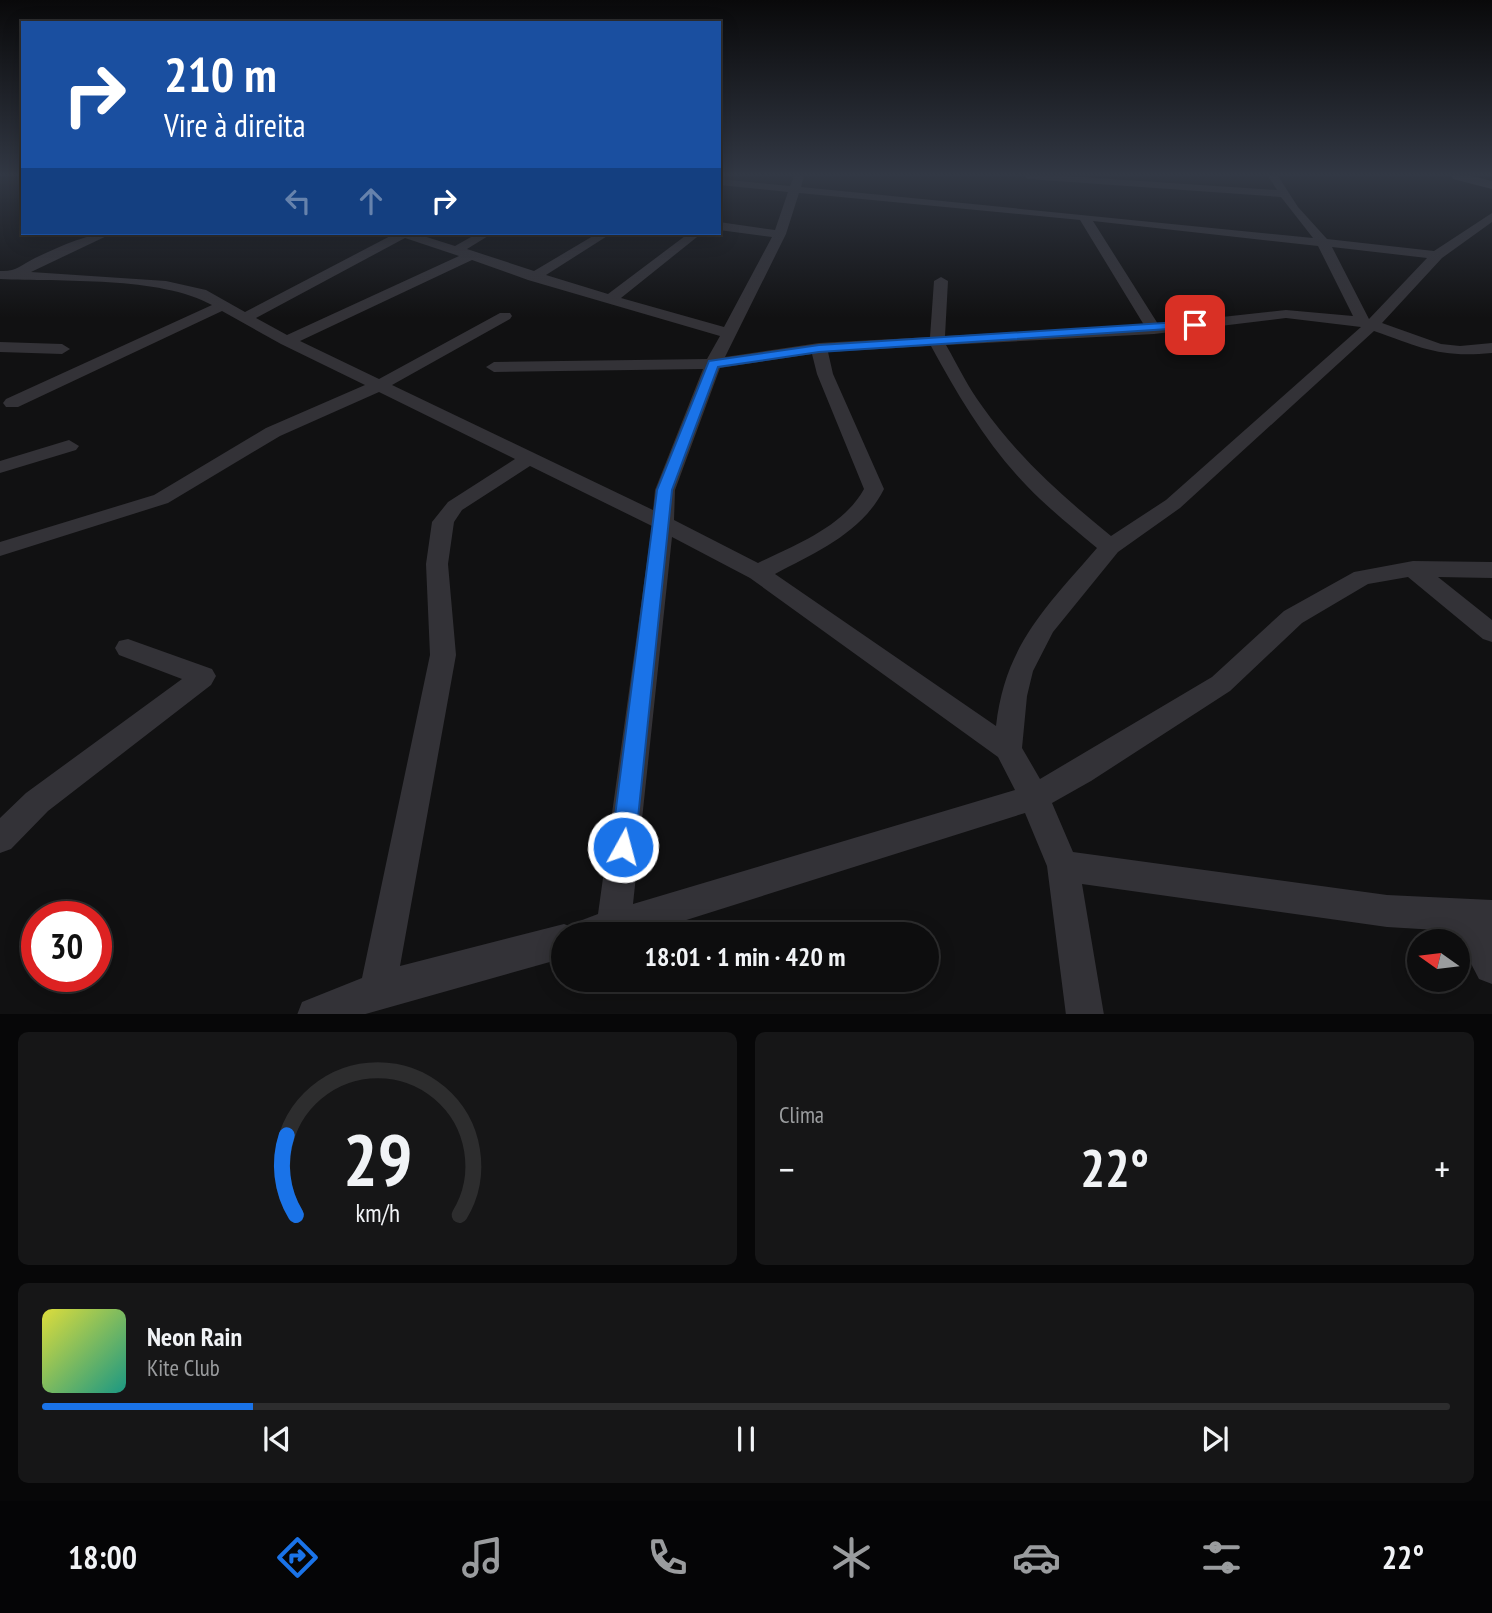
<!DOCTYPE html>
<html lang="pt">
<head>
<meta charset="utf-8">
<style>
  body { margin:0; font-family:"PT Sans Narrow",sans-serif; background:#161617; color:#f1f3f6; height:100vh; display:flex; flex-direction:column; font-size:26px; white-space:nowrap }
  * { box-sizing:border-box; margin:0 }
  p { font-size:23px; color:#9a9c9e }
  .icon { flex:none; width:38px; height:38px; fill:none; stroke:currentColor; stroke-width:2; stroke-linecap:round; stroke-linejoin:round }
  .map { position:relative; height:1014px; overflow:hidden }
  .details { display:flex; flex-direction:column; gap:18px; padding:18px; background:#070708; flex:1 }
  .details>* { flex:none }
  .hud { position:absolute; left:21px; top:21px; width:700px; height:214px; border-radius:0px; box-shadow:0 4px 18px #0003,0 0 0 2px #2d2d2e; background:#1a4fa0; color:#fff; overflow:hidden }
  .needle { width:46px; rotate:284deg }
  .tools { position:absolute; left:1407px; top:929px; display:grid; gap:14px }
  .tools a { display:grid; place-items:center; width:63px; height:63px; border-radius:50%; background:#0d0d0e; box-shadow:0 4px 18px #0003,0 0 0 2px #2d2d2e; font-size:35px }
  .speed { position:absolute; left:21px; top:901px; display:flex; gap:14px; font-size:35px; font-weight:700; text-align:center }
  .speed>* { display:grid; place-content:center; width:91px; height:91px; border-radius:50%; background:#0d0d0e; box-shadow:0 4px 18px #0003,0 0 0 2px #2d2d2e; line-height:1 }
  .speed .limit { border:10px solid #d22; background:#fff; color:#111 }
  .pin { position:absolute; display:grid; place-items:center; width:60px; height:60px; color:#fff; margin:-30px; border-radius:14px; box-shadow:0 4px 10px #0006 }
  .me { position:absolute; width:77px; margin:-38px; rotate:7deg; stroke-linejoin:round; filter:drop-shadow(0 0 5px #0008) }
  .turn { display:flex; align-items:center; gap:24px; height:147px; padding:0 28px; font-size:32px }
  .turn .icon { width:91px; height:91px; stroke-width:2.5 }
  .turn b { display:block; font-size:49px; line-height:60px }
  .lanes { display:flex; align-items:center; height:66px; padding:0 28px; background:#0003; justify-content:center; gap:35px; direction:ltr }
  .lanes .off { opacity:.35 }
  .big { font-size:52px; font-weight:800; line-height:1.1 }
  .details .card { flex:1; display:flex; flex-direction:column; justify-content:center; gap:10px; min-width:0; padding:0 24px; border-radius:10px; background:#161617 }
  .details .dial { align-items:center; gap:0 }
  .dial svg { height:182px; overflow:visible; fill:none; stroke:#2d2d2e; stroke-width:7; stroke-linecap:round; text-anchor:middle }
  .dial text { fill:#f1f3f6; stroke:none }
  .song { display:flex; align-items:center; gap:21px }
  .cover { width:84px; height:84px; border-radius:10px; background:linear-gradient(135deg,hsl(60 70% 55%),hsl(170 70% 35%)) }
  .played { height:7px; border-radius:4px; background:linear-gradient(90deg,#1a73e8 15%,#2d2d2e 15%) }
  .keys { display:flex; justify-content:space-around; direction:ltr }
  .heat { display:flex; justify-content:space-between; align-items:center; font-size:38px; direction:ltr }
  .details .tiles { flex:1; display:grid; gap:18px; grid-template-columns:1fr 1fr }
  .card:last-child { grid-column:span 2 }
  .trip { position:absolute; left:551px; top:922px; width:388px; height:70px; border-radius:35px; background:#0d0d0e; box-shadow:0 4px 18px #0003,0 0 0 2px #2d2d2e; font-weight:800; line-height:70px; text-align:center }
  .tab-bar { display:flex; height:112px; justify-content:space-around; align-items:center; background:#050506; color:#9a9c9e }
  .tab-bar .icon { width:49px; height:49px }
  .tab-bar .on { color:#1a73e8 }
  .tab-bar b { font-size:32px; color:#f1f3f6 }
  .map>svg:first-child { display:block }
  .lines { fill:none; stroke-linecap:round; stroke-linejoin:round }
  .street { fill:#333237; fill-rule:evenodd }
  .secondary { fill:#404147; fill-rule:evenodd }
  .route { fill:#1a73e8; stroke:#114b97; stroke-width:2 }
</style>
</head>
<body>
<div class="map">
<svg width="1492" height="1015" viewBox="0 0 1492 1015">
  <rect width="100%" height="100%" fill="#111112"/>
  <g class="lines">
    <!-- street -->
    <g class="street">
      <path d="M 794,176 L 804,176 L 801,187 L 1313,238 L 1281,197 L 1028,179 L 1023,176 L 1066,176 L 1277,190 L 1268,176 L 1278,176 L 1298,207 L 1327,239 L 1434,251 L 1492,213 L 1492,222 L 1442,258 L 1382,323 L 1441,344 L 1460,346 L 1492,343 L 1492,353 C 1440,358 1422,348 1374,331 L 1180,508 L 1118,552 L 1053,632 L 1033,671 L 1027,696 L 1022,748 L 1040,779 L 1212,677 L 1284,611 L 1354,572 L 1413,561 L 1492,562 L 1492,578 L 1438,577 L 1492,620 L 1492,642 L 1483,639 L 1408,577 L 1368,584 L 1302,623 L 1230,691 L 1091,781 L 1052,803 L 1073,852 L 1387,895 L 1492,900 L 1492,984 L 1479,979 L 1454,931 L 1387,927 L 1082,884 L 1104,1015 L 1066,1015 L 1047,866 L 1025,813 L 642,934 L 564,934 L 564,958 L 362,1015 L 297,1015 L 302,1002 L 362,978 L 430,655 L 426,564 L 432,522 L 448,502 L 515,459 L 379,392 L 280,436 L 168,503 L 0,556 L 0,542 L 154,495 L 266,428 L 365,385 L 281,344 L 222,311 L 18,407 L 6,407 L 3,403 L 6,399 L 212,305 C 160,276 60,282 0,279 L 0,271 C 16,272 21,265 35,258 C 59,247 87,233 113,233 L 31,272 L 166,281 L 206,290 L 245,312 L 396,233 L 414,233 L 455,246 L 478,233 L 493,233 L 467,249 L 534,271 L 598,233 L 612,233 L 546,275 L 608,294 L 689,233 L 702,233 L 621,298 L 724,327 L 772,237 L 719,230 L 719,222 L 775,230 L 788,192 L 719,185 L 719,179 L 790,186 ZM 799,193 L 1080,220 L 1144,325 L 945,336 L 948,281 L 941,277 L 934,281 L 930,337 L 819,343 L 725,357 L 786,234 ZM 1093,221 L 1318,246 L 1353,316 L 1286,310 L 1158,324 ZM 405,238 L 459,256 L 287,335 L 256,318 ZM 1332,247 L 1427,258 L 1369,319 ZM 472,260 L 528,280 L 720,336 L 707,359 L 494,362 L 486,367 L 494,372 L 703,369 L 655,490 L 653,510 L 392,385 L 510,319 L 512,316 L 510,313 L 500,313 L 379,379 L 300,341 ZM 1286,318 L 1361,327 L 1166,500 L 1111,536 C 1063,497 1018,457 982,406 C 968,387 958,366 946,345 L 1154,334 ZM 931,346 C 961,401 993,455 1040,499 C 1058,516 1078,532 1097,548 C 1047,606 1005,645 996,726 L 775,574 C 816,552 862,533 884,489 L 833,374 L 828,352 ZM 812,354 L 817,374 L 864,489 C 843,527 795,545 758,563 L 674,520 L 675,490 L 720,368 ZM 530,466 L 652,526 L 598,914 L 577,922 L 574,928 L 564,924 L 400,966 L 456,655 L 448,564 L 454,522 L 462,510 ZM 672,537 L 750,578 L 998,757 L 1015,790 L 633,904 Z"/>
      <polygon points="0,342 62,344 70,349 62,354 0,352"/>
      <polygon points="69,440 79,446 76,450 0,473 0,461"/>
      <polygon points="128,639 212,669 216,676 211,685 48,811 11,849 0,853 0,818 26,793 182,679 119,655 115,648 119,641"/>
    </g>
    <!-- secondary -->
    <polygon class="secondary" points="1451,176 1472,176 1492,181 1492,189 1453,179"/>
  </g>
  <!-- sky -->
  <linearGradient id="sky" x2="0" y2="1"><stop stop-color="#09090a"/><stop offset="0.55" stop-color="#323844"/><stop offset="1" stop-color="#323844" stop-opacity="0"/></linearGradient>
  <rect width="1492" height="318" fill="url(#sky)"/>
  <!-- route -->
  <polygon class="route" points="1195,321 1199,322 1199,327 819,352 718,367 672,490 635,847 632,855 623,858 614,855 611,847 657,490 709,361 819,345"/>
</svg>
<div class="tools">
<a><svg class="needle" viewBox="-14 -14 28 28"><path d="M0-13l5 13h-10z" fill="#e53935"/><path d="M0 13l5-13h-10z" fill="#9a9c9e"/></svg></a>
</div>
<div class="speed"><div class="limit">30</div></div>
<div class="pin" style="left:1195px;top:325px;background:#d93025"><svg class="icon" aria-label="arrive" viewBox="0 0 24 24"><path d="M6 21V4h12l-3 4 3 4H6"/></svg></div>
<svg class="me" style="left:623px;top:847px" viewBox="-20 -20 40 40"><circle r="17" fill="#1a73e8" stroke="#fff" stroke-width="3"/><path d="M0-11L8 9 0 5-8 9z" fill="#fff"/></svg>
<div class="trip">18:01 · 1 min · 420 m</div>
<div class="hud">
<div class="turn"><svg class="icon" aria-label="right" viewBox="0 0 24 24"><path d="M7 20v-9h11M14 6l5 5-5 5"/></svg><div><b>210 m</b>Vire à direita</div></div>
<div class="lanes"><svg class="icon off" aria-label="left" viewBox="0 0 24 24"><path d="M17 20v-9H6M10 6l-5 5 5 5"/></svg><svg class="icon off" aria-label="ahead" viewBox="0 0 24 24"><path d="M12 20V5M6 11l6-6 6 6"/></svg><svg class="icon" aria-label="right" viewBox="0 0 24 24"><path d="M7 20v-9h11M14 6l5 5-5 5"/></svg></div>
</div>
</div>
<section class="details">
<div class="tiles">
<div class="card dial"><svg viewBox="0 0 100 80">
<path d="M14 69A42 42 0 1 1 86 69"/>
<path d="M14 69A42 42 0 0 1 10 34" stroke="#1a73e8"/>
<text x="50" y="56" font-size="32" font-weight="700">29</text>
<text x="50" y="72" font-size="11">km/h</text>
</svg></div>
<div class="card"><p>Clima</p>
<div class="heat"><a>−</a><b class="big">22°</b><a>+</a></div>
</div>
<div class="card">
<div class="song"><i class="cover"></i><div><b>Neon Rain</b><p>Kite Club</p></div></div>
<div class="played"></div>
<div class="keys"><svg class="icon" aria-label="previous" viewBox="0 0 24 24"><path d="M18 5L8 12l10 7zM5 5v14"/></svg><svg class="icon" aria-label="pause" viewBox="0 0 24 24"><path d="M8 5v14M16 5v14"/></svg><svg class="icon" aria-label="next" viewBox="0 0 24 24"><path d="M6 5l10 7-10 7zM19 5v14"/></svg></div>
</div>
</div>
</section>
<nav class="tab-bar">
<b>18:00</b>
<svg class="icon on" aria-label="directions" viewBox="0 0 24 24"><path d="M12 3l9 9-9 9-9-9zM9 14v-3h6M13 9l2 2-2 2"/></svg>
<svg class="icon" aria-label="music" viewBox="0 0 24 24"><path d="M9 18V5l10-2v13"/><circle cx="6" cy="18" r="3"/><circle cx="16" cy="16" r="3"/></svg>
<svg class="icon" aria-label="phone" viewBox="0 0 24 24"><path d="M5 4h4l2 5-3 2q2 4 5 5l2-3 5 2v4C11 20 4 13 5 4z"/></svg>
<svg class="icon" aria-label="climate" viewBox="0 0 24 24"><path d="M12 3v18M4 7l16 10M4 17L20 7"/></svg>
<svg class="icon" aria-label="car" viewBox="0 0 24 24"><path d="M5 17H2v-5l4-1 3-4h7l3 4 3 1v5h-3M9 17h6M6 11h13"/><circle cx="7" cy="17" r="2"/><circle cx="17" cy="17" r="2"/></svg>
<svg class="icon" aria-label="filters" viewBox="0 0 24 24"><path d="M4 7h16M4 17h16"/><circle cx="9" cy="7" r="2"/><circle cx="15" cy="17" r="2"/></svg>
<b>22°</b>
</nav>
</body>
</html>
